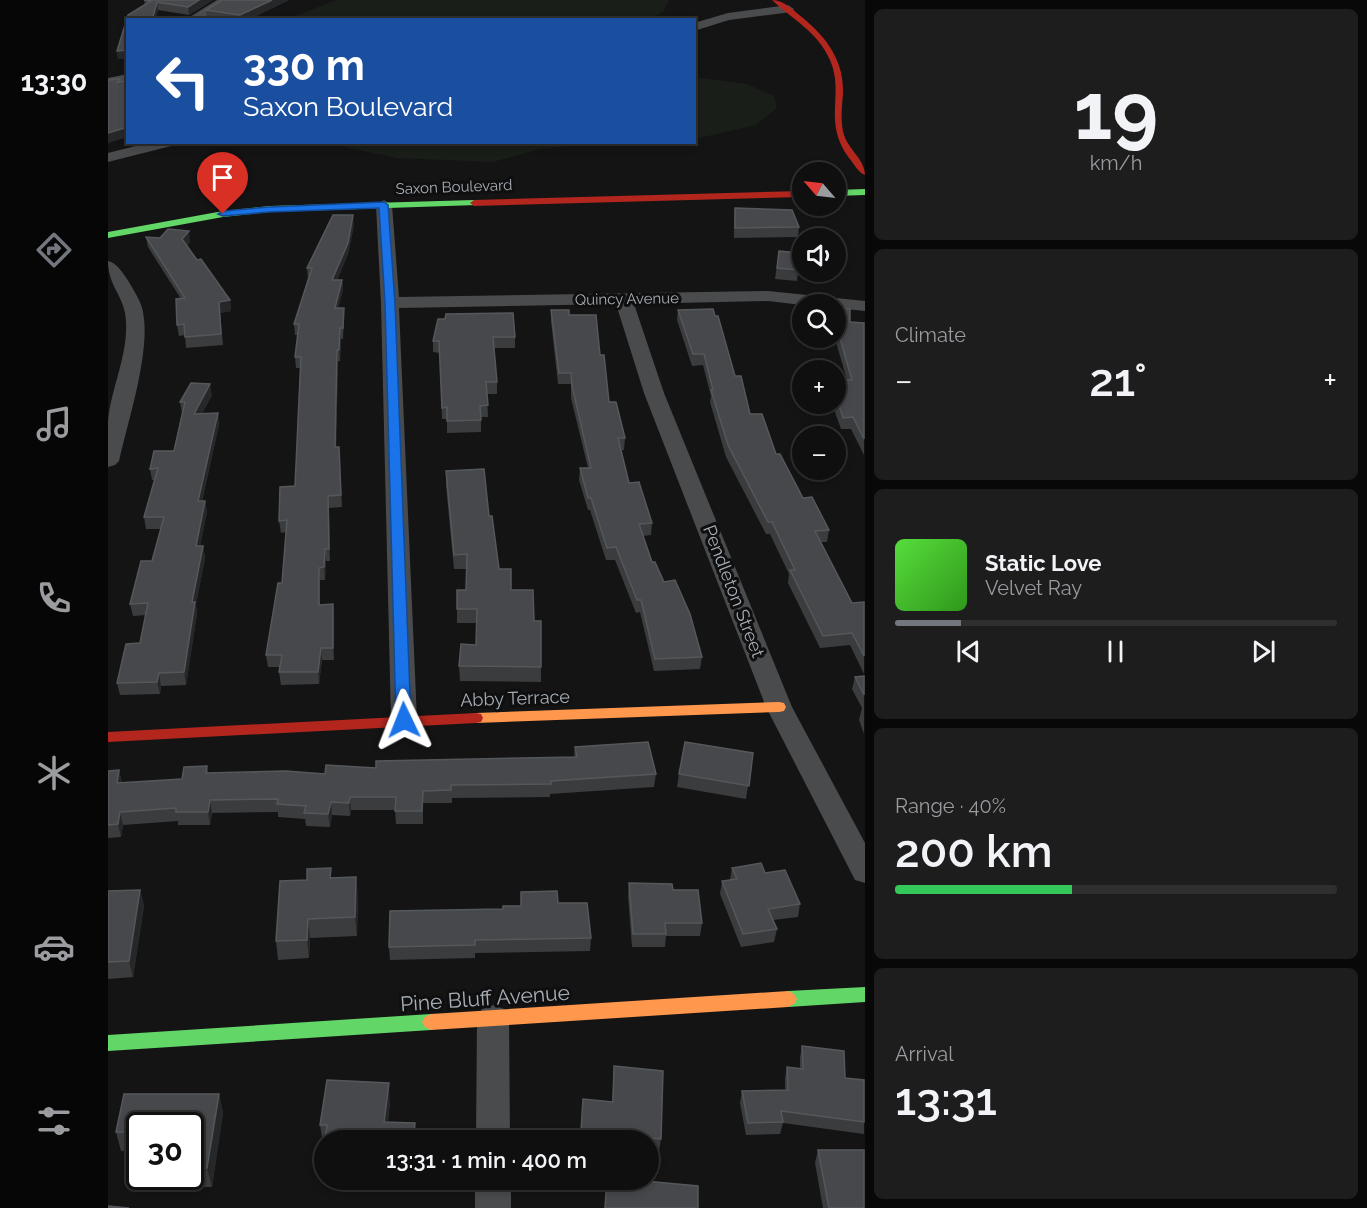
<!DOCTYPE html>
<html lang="en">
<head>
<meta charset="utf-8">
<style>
  body { margin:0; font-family:Raleway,sans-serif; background:#1d1d1e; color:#f1f3f6; height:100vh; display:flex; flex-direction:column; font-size:22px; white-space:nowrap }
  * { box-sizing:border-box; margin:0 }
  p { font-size:20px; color:#9b9c9f }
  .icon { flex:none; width:33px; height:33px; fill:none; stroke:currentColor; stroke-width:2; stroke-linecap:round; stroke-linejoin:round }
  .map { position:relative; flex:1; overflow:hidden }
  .drawer { display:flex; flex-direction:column; gap:9px; padding:9px; background:#080809; width:502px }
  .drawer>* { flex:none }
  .top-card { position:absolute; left:18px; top:18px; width:570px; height:126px; border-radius:0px; box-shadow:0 3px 9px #0003,0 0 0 2px #2f2f30; background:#1a4fa0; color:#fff; overflow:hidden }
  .needle { width:39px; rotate:298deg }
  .controls { position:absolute; left:684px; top:162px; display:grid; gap:12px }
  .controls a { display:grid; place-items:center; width:54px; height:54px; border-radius:50%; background:#0f0f10; box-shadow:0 3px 9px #0003,0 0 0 2px #2f2f30; font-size:30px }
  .speed { position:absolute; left:18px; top:1112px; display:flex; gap:12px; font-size:30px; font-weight:700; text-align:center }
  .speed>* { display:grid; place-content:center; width:78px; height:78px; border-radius:50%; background:#0f0f10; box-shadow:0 3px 9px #0003,0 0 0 2px #2f2f30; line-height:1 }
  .speed .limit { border:3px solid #111; border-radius:9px; background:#fff; color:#111 }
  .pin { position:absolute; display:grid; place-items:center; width:51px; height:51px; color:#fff; margin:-62px -26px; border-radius:50% 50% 50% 0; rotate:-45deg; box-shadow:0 0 6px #0007 }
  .pin .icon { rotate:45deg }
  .me { position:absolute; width:66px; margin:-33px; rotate:358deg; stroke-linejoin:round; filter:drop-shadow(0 0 4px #0008) }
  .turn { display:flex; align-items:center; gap:21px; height:126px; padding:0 18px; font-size:27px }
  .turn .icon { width:78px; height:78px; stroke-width:2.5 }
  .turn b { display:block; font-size:42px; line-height:51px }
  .big { font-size:45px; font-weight:600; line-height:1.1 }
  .drawer .card { flex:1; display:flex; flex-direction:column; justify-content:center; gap:9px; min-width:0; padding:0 21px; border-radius:9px; background:#1d1d1e }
  .drawer .dial { align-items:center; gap:0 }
  .dial b { font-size:78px; line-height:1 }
  .song { display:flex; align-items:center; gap:18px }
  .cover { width:72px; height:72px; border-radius:9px; background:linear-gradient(135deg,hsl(110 70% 55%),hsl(110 70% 35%)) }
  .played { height:6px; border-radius:3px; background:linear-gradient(90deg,#73777d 15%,#2f2f30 15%) }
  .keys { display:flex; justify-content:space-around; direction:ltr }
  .heat { display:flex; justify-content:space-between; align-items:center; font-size:33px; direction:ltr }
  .charge { height:9px; border-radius:4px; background:linear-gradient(90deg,#34c759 40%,#2f2f30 0) }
  .trip { position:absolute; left:206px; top:1130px; width:345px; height:60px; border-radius:30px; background:#0f0f10; box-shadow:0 3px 9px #0003,0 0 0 2px #2f2f30; font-weight:600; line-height:60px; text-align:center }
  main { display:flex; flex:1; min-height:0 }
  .tabs { display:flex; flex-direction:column; width:108px; justify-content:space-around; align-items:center; background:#060606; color:#9b9c9f }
  .tabs .icon { width:42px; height:42px }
  .tabs .active { color:#73777d }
  .tabs b { font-size:27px; color:#f1f3f6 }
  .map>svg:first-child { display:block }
  .green { fill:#191e19 }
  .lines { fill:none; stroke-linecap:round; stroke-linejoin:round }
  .street { fill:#494b4d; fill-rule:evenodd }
  .fast { fill:#63d668; fill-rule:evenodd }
  .slow { fill:#ff974d; fill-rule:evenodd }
  .jam { fill:#b3261e; fill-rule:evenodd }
  .wall { fill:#3a3c3e }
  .shaded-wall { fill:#262728 }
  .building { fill:#46484b; stroke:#55585b; stroke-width:1.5 }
  .route { fill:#1a73e8; stroke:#114b97; stroke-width:1.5 }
  .labels { text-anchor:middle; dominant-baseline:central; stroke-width:6; stroke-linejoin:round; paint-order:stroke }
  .far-street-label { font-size:15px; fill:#a6adb5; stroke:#0f0f10 }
  .street-label { font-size:18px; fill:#a6adb5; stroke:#0f0f10 }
  .near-street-label { font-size:21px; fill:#a6adb5; stroke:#0f0f10 }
</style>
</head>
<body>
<main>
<nav class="tabs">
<b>13:30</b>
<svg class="icon active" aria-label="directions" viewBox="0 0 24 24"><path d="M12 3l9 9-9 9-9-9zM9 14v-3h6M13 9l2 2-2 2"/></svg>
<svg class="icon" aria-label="music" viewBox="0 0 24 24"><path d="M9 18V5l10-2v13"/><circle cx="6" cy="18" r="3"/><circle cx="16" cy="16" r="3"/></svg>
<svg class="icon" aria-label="phone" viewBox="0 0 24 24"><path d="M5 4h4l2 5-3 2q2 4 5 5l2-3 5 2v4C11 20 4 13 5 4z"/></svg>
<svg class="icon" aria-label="climate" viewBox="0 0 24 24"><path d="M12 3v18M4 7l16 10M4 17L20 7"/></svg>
<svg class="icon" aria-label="car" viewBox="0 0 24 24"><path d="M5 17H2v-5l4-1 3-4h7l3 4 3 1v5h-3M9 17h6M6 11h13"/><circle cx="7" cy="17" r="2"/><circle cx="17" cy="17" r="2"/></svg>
<svg class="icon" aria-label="filters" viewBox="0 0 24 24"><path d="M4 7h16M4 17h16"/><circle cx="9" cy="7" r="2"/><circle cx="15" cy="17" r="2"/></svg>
</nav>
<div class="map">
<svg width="757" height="1208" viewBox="0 0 757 1208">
  <rect width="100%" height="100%" fill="#141415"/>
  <!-- green -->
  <g class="green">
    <polygon points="228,0 561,0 555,12 539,19 187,19 188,16"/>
    <polygon points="586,77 639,84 666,96 669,108 648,125 587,139"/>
    <polygon points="217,143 565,143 487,143 432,149 385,162 289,158"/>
  </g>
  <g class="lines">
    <!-- street -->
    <g class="street">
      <polygon points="109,0 123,0 92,20 77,20"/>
      <polygon points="680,5 686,9 684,12 621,20 586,31 586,23 620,13"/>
      <polygon points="20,74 20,82 0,86 0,78"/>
      <polygon points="43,142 69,142 67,145 0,162 0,153"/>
      <polygon points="276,200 284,205 291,297 660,291 757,301 757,311 728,308 728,304 694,305 660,301 526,304 556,393 684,707 757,843 757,883 747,880 658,707 536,393 508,304 291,308 309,720 305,726 296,729 287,726 283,720 273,303 268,205"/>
      <path d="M 0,261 C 9,263 14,272 19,279 C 25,289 33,301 35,312 C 43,351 20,421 11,461 L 7,465 L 0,467 C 0,452 0,436 0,421 C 3,388 20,356 18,321 C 17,296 0,287 0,261 Z"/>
      <polygon points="385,1005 396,1009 401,1019 402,1140 368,1140 369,1019 374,1009"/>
      <rect x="367" y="1179" width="36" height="29"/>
    </g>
    <!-- fast -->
    <g class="fast">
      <polygon points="757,189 757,195 728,196 728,190"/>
      <polygon points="366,200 370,203 369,205 161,212 115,217 0,238 0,232 115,211 161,206"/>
      <polygon points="757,987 757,1002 680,1007 674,1004 671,999 674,994 680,991"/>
      <polygon points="323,1014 329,1017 332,1022 329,1027 323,1030 0,1051 0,1035"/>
    </g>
    <!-- slow -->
    <g class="slow">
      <polygon points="671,702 676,703 678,707 676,711 671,712 368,723 363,722 361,718 363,714 368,713"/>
      <polygon points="680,991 686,994 689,999 686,1004 680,1007 323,1030 317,1027 314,1022 317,1017 323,1014"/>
    </g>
    <!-- jam -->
    <g class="jam">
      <path d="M 664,0 C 676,0 686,11 695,18 C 719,38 736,61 735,93 C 734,107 732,121 736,135 C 741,150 757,160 757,175 C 750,172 746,164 741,158 C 714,121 737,95 722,60 C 710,32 684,19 664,0 Z"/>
      <polygon points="694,191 694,197 366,206 362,203 366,200"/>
      <polygon points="368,713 373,714 375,718 373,722 368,723 0,742 0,732"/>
    </g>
  </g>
  <!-- wall -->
  <g class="wall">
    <polygon points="36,0 105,0 81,15 50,10 47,20 20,20 20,59 10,59 9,51 20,15 37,5"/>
    <polygon points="181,0 140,20 108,20 99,18 98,10"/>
    <polygon points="627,208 691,227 690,237 626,238 626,218"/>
    <polygon points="246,225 240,254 229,280 234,280 235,290 230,308 236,319 235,339 233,339 232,361 230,361 228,447 231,447 234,507 221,508 222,561 218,561 217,580 212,580 212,605 226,617 226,660 214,660 211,684 173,685 171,672 172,667 160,667 158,655 174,583 178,532 173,533 171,521 187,486 192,368 188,368 187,357 190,335 187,335 186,324 200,279 199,268"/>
    <polygon points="38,237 82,241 79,246 89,260 122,300 123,311 112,313 115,345 78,348 77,335 71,336 69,325 73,299 40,247"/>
    <polygon points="671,251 692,253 689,281 667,279"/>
    <polygon points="728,308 742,322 756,323 756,455 743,429 733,429 724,404 728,404 728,380 739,380 728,342 711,340 711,338 728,338"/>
    <polygon points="443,310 461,315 492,355 501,402 517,438 516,450 513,450 521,483 544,523 543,535 535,536 544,562 556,582 594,657 592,669 546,671 532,612 528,613 507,560 498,560 482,510 480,510 471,480 472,468 480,468 463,398 463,384 450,384 443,321"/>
    <polygon points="570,310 627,376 642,414 695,498 721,530 719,542 713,542 744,603 756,602 756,674 742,645 712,648 680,583 681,574 662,534 658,534 618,457 602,402 603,396 595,365 584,366 569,320"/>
    <polygon points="330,319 407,337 407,348 386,348 389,382 389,394 379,394 380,417 373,417 373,432 339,433 339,419 334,419 332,353 325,352 325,341"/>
    <polygon points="104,395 94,414 110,413 111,425 94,501 97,501 99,512 92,546 95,546 97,558 88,604 89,614 78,685 53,686 52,694 12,695 9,683 32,643 38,615 25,616 22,604 44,561 53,529 38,529 36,517 46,480 44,480 42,469 66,451 74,413 72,402"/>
    <polygon points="338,471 381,516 391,569 403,590 426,621 433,667 433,682 352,681 351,666 368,645 369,623 349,623 349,590 358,590 359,569 346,569 338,485"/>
    <polygon points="756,676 756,734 751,720 754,708 744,689 747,677"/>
    <polygon points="467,747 548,774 546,787 442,794 442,797 344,798 344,803 315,803 315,824 288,824 287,810 243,810 242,816 224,815 222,827 198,826 197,819 170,817 170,812 104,813 102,825 70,825 70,821 15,825 13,837 0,838 0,771 11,770 14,783 74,779 99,766 100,773 217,774 268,768 466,757"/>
    <polygon points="645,753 638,799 569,787 571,774"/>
    <polygon points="624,868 692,904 690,917 665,920 669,929 666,942 633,947 612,894 614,881 622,880"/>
    <polygon points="224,878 250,896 249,936 202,938 201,958 170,960 168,941 199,880"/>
    <polygon points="521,883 565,890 594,923 592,936 558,936 557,947 524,947 520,896"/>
    <polygon points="32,890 36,906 25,977 0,979 0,891"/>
    <polygon points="413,892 450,903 483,938 482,951 367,953 367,958 282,960 281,947 395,909 413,906"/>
    <polygon points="694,1046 737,1078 756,1080 756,1134 675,1123 672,1134 638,1135 632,1103 634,1091 677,1090 677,1078 679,1067 692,1068 692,1058"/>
    <polygon points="506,1066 553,1139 551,1151 540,1150 540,1140 472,1140 475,1099 504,1102"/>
    <polygon points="111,1094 115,1113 104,1187 59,1187 56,1176 82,1176 82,1125 32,1125 32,1173 29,1173 24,1154 24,1150 13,1151 8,1132"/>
    <polygon points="282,1102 280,1122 307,1123 308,1140 216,1140 216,1144 215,1144 212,1125"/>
    <polygon points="710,1150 756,1208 715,1208 707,1163"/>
  </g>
  <!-- shaded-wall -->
  <g class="shaded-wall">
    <polygon points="91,0 105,0 81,15 80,7"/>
    <polygon points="164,0 181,0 140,20 132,20 132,15"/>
    <polygon points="49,2 50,10 47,20 44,20"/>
    <polygon points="20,50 20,59 10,59 9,51"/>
    <polygon points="20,127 20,137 0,143 0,133"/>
    <polygon points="111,142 119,142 112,146"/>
    <polygon points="245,215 246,225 240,254 224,290 224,280"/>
    <polygon points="81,231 82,241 76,250 74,239"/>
    <polygon points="234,280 235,290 227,319 227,308"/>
    <polygon points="122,300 123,311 112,313 115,345 111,302"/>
    <polygon points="232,328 233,339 232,361 231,350"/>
    <polygon points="229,350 230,361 228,459 227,447"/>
    <polygon points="102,384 104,395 88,425 86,414"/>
    <polygon points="110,413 111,425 91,512 90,501"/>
    <polygon points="220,496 221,508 222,561 221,549"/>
    <polygon points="97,501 99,512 90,558 88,546"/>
    <polygon points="95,546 97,558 88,604 89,614 78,685 76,672 84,602"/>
    <polygon points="217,549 218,561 217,580 216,567"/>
    <polygon points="211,568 212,580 212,617 211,605"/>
    <polygon points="225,604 226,617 226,660 225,648"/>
    <polygon points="213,648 214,660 211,684 210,672"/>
    <polygon points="51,673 53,686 52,694 49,682"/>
    <polygon points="11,770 14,783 9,783"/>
    <polygon points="242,797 243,810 242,816 241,803"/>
    <polygon points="102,800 104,813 102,825 100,812"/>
    <polygon points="223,802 224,815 222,827 220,814"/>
    <polygon points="12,812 15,825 13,837 10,824"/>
    <polygon points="248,877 250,896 249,936 247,917"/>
    <polygon points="32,890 36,906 25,977 21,961"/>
    <polygon points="200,919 202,938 201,958 199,940"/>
    <polygon points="281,1083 282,1102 278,1140 276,1122"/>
    <polygon points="111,1094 115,1113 104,1187 99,1168"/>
    <polygon points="307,1123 308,1140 305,1140"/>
  </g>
  <!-- building -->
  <g class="building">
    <polygon points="36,0 91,0 80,7 49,2 44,20 20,20 20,50 9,51 20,15 43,1"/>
    <polygon points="114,0 164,0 132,15 98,10"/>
    <polygon points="12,79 9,82 20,81 20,127 0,133 0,80"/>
    <polygon points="627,208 684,210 691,227 627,228"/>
    <polygon points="225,215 245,215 240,243 224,280 234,280 227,308 236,308 235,328 232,328 231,350 229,350 227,447 231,447 233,495 220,496 221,549 217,549 216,567 211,568 211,605 225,604 225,648 213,648 210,672 171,672 174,655 158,655 170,583 174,583 179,520 171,521 172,487 187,486 193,357 187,357 191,324 186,324 204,268 199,268"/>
    <polygon points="60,229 81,231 74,239 89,260 93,259 122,300 111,302 113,334 77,337 76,324 69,325 68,299 77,298 38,237 52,238"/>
    <polygon points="671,251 692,253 690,270 669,268"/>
    <polygon points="728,308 742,309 742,322 756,323 756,439 745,417 735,418 728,396 728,380 744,380 730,331 728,330"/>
    <polygon points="605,309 607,316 610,316 627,376 633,376 642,414 654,414 668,454 672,454 695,498 704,497 721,530 707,531 744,603 756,602 756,656 744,633 715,636 682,570 687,570 664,522 660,522 620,445 603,390 605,390 596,354 585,354 570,310"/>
    <polygon points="443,310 461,310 461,315 488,315 492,355 496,355 501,402 508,402 517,438 510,438 521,483 531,482 544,523 531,524 544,562 547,562 556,582 567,580 582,614 594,657 547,659 533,600 529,600 508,547 499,548 483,498 480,498 472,468 483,468 464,386 463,373 451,373"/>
    <polygon points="405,313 407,337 385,337 389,382 378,382 380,405 372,406 373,420 339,421 339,407 334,408 331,341 325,341 330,319 337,319 338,314"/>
    <polygon points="83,383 102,384 86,414 110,413 90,501 97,501 88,546 95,546 84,602 87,602 76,672 51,673 49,682 9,683 18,644 32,643 40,603 22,604 33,561 44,561 56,517 36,517 50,468 42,469 46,451 66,451 77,402 72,402"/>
    <polygon points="376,469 381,516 384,516 391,569 403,569 403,590 425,590 426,621 433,621 433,667 351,666 353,644 368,645 369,609 349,609 349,590 358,590 359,554 346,555 338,471"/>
    <polygon points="756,676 756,695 747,677"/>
    <polygon points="540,742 548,774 443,781 443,784 343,785 343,790 315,791 314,811 287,811 288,797 242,797 241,803 223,802 220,814 196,813 198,806 169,804 170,799 102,800 100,812 68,812 68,808 12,812 10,824 0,825 0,771 11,770 9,783 74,779 76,767 99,766 98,773 178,771 217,774 218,765 268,768 268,761 469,757 467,747"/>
    <polygon points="577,742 645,753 641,786 571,774"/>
    <polygon points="653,863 657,873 677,870 692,904 660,909 669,929 635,934 614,881 629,879 624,868"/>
    <polygon points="223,868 222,878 248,877 247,917 200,919 199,940 168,941 172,881 199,880 199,869"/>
    <polygon points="521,883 564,884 565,890 590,890 594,923 557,923 558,934 525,934"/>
    <polygon points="32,890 21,961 0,962 0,891"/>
    <polygon points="449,891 450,903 479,903 483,938 367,940 367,945 281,947 282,911 395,909 395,906 413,906 413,892"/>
    <polygon points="694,1046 736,1051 737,1078 756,1080 756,1122 673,1111 675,1122 640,1123 634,1091 680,1090 679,1067 695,1069"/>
    <polygon points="506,1066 555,1071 553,1139 473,1131 475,1099 505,1102"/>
    <polygon points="219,1080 281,1083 276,1122 307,1123 305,1140 217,1140 219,1125 212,1125"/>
    <polygon points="16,1094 111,1094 99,1168 82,1168 82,1125 32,1125 32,1154 24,1154 28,1132 8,1132"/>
    <polygon points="710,1150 756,1150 756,1208 721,1208"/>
    <polygon points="499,1179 515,1179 590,1186 590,1208 497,1208"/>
    <polygon points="0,1206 21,1208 0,1208"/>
  </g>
  <!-- route -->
  <polygon class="route" points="276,202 280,205 287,303 303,720 296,725 288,720 277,303 271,208 161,212 115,216 110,214 115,211 161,207"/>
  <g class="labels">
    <!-- far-street labels -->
    <g class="far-street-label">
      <text transform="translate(346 187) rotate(-2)">Saxon Boulevard</text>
      <text transform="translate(519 299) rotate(-1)">Quincy Avenue</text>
    </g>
    <!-- street labels -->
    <g class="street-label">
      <text transform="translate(626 591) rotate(69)">Pendleton Street</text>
      <text transform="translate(407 698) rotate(-2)">Abby Terrace</text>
    </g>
    <!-- near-street labels -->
    <g class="near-street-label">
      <text transform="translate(377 998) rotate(-4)">Pine Bluff Avenue</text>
    </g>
  </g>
</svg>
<div class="controls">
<a><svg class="needle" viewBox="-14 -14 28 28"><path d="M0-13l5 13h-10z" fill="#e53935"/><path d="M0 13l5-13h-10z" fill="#9b9c9f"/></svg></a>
<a><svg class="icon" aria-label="sound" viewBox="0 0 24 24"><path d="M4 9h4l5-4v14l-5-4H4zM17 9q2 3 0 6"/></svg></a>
<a><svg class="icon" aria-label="search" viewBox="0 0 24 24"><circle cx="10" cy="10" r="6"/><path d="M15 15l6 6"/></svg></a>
<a>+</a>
<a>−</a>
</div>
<div class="speed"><div class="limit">30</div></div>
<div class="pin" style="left:115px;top:214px;background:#d93025"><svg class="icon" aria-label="arrive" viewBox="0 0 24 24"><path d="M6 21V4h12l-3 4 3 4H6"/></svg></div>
<svg class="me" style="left:296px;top:720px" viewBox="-20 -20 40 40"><path d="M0-17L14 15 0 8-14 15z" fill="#1a73e8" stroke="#fff" stroke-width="4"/></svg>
<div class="trip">13:31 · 1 min · 400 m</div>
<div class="top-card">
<div class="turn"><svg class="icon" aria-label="left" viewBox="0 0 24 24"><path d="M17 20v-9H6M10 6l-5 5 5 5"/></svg><div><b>330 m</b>Saxon Boulevard</div></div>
</div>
</div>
<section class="drawer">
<div class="card dial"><b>19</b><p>km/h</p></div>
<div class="card"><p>Climate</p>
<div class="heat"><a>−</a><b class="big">21°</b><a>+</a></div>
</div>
<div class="card">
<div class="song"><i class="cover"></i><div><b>Static Love</b><p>Velvet Ray</p></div></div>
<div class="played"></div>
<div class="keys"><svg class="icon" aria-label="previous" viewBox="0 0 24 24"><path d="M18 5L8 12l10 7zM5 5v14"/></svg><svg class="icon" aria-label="pause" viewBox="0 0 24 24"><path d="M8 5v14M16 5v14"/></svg><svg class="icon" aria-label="next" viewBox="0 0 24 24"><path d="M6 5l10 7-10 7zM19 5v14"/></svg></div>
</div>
<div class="card"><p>Range · 40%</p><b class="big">200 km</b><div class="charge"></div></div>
<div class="card"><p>Arrival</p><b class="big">13:31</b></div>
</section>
</main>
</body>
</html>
